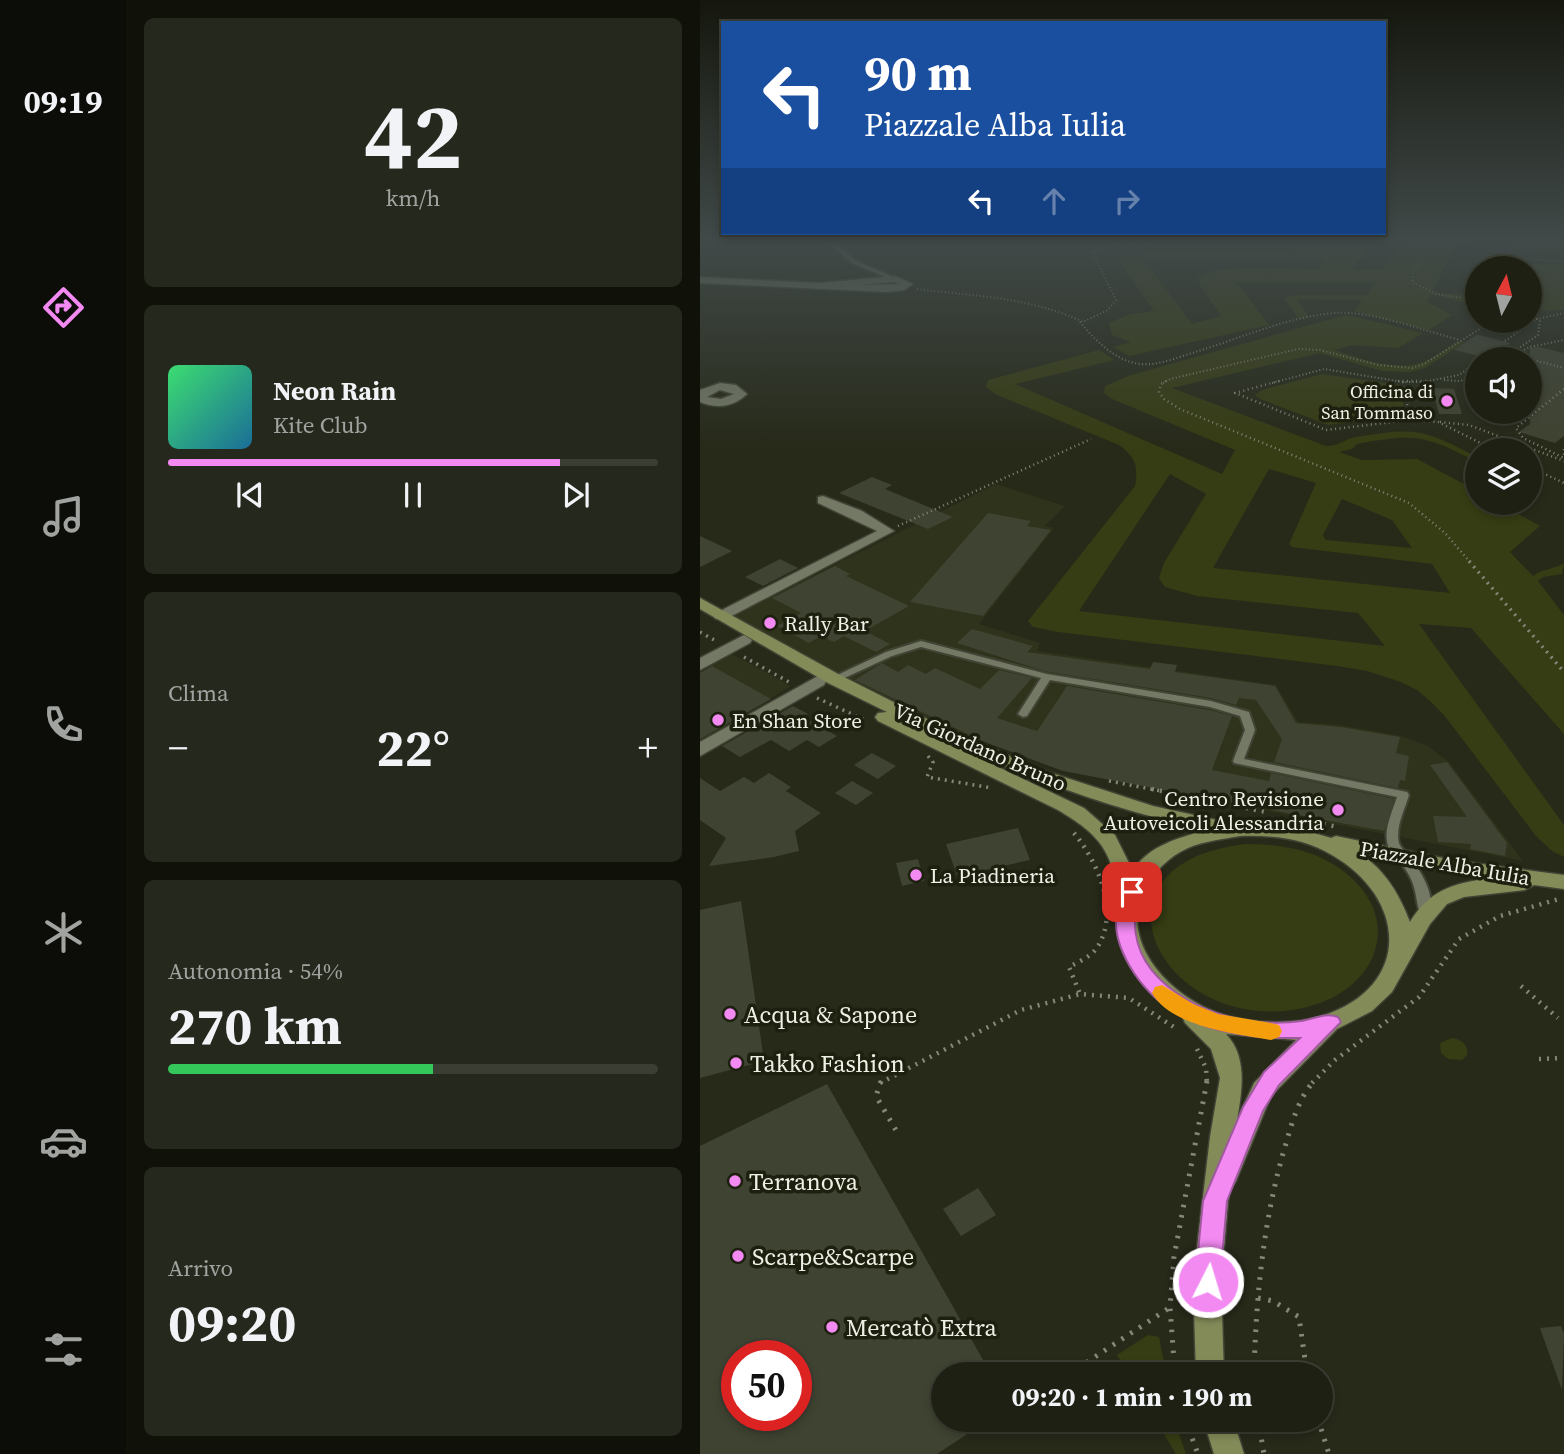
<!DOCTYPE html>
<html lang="it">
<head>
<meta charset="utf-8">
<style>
  body { margin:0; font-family:"Source Serif 4",serif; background:#25281c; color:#f1f3f6; height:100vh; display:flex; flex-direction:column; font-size:26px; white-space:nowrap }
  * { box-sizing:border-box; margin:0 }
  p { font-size:23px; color:#a0a3a0 }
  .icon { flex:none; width:38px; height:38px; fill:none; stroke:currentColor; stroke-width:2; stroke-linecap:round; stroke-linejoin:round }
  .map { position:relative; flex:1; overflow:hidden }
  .side { display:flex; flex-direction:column; gap:18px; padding:18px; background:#10120a; width:574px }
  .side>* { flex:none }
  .banner { position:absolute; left:21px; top:21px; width:665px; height:214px; border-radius:0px; box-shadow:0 4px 10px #0003,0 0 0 2px #3b3e33; background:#1a4fa0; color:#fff; overflow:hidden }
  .needle { width:46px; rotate:7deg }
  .buttons { position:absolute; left:765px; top:256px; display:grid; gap:14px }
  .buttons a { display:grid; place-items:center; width:77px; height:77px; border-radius:50%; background:#1d2013; box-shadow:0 4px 10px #0003,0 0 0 2px #3b3e33; font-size:35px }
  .speed { position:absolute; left:21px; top:1340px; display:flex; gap:14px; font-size:35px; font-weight:700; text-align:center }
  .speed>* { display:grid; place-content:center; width:91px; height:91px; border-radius:50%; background:#1d2013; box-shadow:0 4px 10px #0003,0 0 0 2px #3b3e33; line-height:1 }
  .speed .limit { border:10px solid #d22; background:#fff; color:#111 }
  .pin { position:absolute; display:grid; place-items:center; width:60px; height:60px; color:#fff; margin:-30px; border-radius:14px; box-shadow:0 4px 10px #0006 }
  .me { position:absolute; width:77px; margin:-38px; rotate:5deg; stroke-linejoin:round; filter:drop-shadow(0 0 5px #0008) }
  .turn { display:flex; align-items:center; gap:24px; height:147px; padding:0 28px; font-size:32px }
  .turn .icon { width:91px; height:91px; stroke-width:2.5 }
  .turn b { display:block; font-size:49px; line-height:60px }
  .lanes { display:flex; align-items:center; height:66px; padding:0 28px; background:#0003; justify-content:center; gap:35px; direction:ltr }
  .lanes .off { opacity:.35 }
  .big { font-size:52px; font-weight:700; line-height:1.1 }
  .side .tile { flex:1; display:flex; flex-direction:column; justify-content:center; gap:10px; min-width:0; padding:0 24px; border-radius:10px; background:#25281c }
  .side .dial { align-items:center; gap:0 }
  .dial b { font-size:91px; line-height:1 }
  .song { display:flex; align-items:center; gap:21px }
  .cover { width:84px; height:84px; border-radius:10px; background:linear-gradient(135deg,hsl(140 70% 55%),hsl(200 70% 35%)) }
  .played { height:7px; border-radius:4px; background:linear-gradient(90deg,#f38af2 80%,#3b3e33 80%) }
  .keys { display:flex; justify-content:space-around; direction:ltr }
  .heat { display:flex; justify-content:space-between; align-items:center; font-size:38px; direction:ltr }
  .charge { height:10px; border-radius:5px; background:linear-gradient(90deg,#34c759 54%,#3b3e33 0) }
  .trip { position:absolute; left:231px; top:1362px; width:402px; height:70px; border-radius:35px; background:#1d2013; box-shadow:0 4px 10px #0003,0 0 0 2px #3b3e33; font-weight:700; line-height:70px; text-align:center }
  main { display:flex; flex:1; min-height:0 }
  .tab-bar { display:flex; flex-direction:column; width:126px; justify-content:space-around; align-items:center; background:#0c0d08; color:#a0a3a0 }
  .tab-bar .icon { width:49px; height:49px }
  .tab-bar .on { color:#f38af2 }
  .tab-bar b { font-size:32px; color:#f1f3f6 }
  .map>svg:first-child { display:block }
  .built { fill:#2f331b }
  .green { fill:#363c13; fill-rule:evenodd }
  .building { fill:#3f4331; fill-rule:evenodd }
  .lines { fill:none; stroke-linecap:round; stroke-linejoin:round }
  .lane-casing { stroke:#414435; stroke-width:4 }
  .street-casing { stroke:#414435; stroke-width:3 }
  .secondary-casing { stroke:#414435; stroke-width:3 }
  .path-far4 { stroke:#848779; stroke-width:2; stroke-dasharray:1 2.5; stroke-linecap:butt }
  .path-far3 { stroke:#848779; stroke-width:2.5; stroke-dasharray:1 3.5; stroke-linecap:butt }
  .path-far2 { stroke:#848779; stroke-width:3.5; stroke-dasharray:2 5; stroke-linecap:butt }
  .path-far1 { stroke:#848779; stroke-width:4.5; stroke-dasharray:2 6; stroke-linecap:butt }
  .path { stroke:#848779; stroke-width:5; stroke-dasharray:2.5 8; stroke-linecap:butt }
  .lane { fill:#747965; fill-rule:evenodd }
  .street { fill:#747965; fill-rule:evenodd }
  .secondary { fill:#838c59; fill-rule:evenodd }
  .route { fill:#f38af2; stroke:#9e5a9d; stroke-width:2 }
  .slow { fill:#f59e0b }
  .poi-dot { fill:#f38af2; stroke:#1d200f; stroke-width:2.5 }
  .labels { text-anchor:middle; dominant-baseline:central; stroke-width:7; stroke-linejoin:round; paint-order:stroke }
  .far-poi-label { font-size:18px; fill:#edf0e4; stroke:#1d200f; text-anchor:end }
  .poi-label { font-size:21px; fill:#edf0e4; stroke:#1d200f; text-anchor:start }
  .street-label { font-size:21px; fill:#edf0e4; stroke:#1d200f }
  .near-poi-label { font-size:24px; fill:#edf0e4; stroke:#1d200f; text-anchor:start }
</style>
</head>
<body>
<main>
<nav class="tab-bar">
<b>09:19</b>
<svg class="icon on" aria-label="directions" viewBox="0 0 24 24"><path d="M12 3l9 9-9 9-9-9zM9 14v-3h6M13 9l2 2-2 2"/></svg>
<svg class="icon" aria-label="music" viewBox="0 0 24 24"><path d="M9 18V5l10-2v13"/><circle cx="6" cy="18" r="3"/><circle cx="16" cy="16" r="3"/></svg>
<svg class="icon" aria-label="phone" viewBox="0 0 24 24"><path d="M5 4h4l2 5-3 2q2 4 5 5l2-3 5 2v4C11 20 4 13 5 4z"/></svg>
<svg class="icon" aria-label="climate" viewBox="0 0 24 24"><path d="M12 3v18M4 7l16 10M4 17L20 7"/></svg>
<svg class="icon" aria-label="car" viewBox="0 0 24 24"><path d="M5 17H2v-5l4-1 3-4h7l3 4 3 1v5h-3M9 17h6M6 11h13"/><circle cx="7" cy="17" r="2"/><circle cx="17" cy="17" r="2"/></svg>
<svg class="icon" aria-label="filters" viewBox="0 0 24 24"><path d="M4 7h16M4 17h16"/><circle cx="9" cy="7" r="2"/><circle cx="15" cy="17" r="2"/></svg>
</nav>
<section class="side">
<div class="tile dial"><b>42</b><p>km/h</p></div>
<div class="tile">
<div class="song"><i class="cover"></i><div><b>Neon Rain</b><p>Kite Club</p></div></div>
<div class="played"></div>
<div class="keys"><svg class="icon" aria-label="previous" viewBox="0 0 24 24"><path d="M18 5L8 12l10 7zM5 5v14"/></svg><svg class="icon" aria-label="pause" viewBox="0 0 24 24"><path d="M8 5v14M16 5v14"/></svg><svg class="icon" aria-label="next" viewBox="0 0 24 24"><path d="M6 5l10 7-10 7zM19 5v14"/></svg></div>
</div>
<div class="tile"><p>Clima</p>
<div class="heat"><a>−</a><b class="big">22°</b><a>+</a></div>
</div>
<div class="tile"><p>Autonomia · 54%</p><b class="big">270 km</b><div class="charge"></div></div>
<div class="tile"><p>Arrivo</p><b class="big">09:20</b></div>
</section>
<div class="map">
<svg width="864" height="1454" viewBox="0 0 864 1454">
  <rect width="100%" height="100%" fill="#272a19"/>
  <!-- built -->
  <g class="built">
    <polygon points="296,484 365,506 345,526 354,528 279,624 340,643 337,651 576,685 598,722 640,725 701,736 728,746 749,762 823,861 364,771 252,730 151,681 32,616"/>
    <polygon points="32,654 91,686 0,741 0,672"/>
  </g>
  <!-- green -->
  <g class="green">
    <path d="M 598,241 L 671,241 L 653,269 L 681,270 L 704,241 L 864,241 L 864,252 L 757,244 L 733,290 C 746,298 762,291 777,294 L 777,306 L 731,294 L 727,302 L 752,315 L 729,330 L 654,311 L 663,300 L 597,299 L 609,317 L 599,319 L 584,298 L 598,295 L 668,295 L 674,283 L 536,282 L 569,325 L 429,356 L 413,347 L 431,342 L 412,335 L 409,323 L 431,314 L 454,311 L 419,260 L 420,256 L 445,252 L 597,252 L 592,246 ZM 624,259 L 619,269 C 594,269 516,263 498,277 L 500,285 L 521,316 L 492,324 L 444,260 Z"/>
    <polygon points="806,264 864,265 864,310 842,311 830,298 830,268 797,268"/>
    <path d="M 646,315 L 723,333 L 698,348 L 652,345 L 634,350 C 660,358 697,373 725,361 C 737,356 748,347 759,341 L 765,342 L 725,368 L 710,372 L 682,371 L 620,353 L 472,388 L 626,446 C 639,446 645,439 656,437 C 717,427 723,429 777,457 L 777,462 C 725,435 715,433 657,444 L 652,449 L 639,452 L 662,460 L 717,459 L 777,491 L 777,502 L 797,502 L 840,526 L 810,552 L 833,576 C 843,568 854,570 864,563 L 862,574 L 843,577 L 838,581 L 864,615 L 864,734 L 771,628 L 719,624 L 864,825 L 864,857 L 852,851 L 836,836 L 744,715 L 730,701 L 717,690 L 701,682 L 667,671 L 637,666 L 358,632 L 333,627 L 328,621 L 435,486 C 439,466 435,457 419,445 L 295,394 L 286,387 L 288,380 L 399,350 L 415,360 L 315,384 L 522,474 L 535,450 L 412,399 L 404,393 L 405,386 L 431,375 ZM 569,469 L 616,483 L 589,544 L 592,547 L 732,564 L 750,593 L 513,568 ZM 470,474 L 506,494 L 464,563 L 459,578 L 465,587 L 497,596 L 658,613 L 685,646 L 379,611 ZM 642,499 L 692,520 L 712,548 L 626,540 L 623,536 L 624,533 Z"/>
    <polygon points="622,374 699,385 706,415 628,425 560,399 555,395 562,390"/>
    <path d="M 546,844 C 576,844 606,848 633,864 C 710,912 681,994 598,1009 C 459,1034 376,863 546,844 Z"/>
    <path d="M 752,1038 C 761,1039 769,1045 767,1055 L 762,1060 L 748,1059 L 741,1053 L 740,1043 Z"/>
    <polygon points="448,1335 459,1337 466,1374 428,1374 417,1355"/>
    <polygon points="455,1419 474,1419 486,1454 476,1454"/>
  </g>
  <!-- building -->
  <g class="building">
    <polygon points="776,335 779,335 810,343 788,358 754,350"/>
    <polygon points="839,347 864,353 864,436 855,443 819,432 830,424 830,348"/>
    <polygon points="732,388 754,389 762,414 739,414"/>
    <polygon points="172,477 192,485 185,489 253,517 228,529 139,493"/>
    <polygon points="288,513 331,521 327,526 351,530 283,616 210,602"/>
    <polygon points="0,536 32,551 0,567"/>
    <polygon points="80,559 98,568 63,586 45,577"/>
    <polygon points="135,566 150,574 146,576 209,606 165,631 190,644 176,652 144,636 134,642 121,636 109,643 77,626 101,613 72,598"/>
    <polygon points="272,629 333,646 327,652 450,669 453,662 477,665 475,672 575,686 596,723 641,727 700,737 696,753 709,756 705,781 700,780 698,788 574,762 582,739 556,700 539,698 536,705 511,698 344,671 257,643"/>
    <polygon points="182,663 198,672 208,665 226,674 235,668 280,689 299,670 332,678 297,718 337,731 367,686 509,710 532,716 512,770 569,781 571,773 694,799 684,831 363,771 282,741 155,680"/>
    <polygon points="12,666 71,699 0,739 0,673"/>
    <polygon points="93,706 108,714 103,717 137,736 119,747 107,740 89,751 71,740 40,757 22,746"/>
    <polygon points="172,753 196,766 178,779 154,765"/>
    <polygon points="747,762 807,843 805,856 770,849 771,844 738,842 733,816 767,817 730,765"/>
    <polygon points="69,773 91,787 86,791 121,813 95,831 99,851 74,857 9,866 26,838 0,820 0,778 20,791 44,777 54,783"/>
    <polygon points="152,781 173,793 156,805 135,793"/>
    <polygon points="318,828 330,860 257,876 246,844"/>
    <polygon points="218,859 224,881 202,886 196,863"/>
    <polygon points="41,901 64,1061 0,1078 0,910"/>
    <path d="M 127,1084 L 291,1374 L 243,1374 L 243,1419 L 290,1419 L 237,1454 L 0,1454 L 0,1146 ZM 37,1356 L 96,1356 L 96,1416 L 37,1416 Z"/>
    <polygon points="278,1188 296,1215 261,1236 243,1209"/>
    <polygon points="861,1326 864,1334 862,1390 840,1328"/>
  </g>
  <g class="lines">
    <defs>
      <g id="lane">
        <polygon points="127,241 133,241 156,261 198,279 193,280 152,263"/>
        <path d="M 221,641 L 347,674 L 511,701 L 549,712 L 555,730 L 544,759 L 707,792 L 709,795 C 705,809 695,828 699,843 C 701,849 706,851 709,856 C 721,871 737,897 729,916 L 725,918 L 721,916 C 716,904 717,892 711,879 C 706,868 699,861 691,851 C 680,836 692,813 697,797 L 534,763 L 533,761 L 545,730 L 540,716 L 510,707 L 350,680 L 327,716 L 323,717 L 318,714 L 341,678 L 221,647 L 192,656 L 138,681 L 134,682 L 129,679 L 186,652 Z"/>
      </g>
      <g id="street">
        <path d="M 195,276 L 213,284 L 204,290 L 187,292 L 0,283 L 0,277 L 119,283 ZM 194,282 L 200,284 L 160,285 Z"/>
        <path d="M 20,383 L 36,385 L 47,394 C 34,407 17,409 0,402 L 0,390 ZM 20,390 L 34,394 L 21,399 L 7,397 Z"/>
        <polygon points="123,496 162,511 194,531 26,619 16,619 13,616 16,613 177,531 118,503 118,497"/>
        <polygon points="44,635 52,640 50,643 0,670 0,658"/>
        <polygon points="118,676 126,681 124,685 0,756 0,742"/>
      </g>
      <g id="secondary">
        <path d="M 0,598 L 140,675 L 231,721 L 336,768 L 453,806 L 535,824 L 565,822 L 590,826 L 631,838 L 636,836 L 752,860 L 864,875 L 864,889 L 834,885 L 825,890 L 764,897 L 747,904 L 730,924 L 692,992 L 672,1011 L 637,1029 L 571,1096 L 536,1181 L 529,1190 L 521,1282 L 524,1374 L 496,1374 L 493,1282 L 510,1137 L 520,1078 L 511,1049 L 485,1023 L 482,1016 C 457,1006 423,965 419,938 C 414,908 421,881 406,853 C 396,833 376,821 358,810 L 178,721 L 175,717 L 178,713 L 187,712 L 128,683 L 0,609 ZM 221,730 C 318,773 404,809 509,830 C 482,836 447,846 433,871 L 415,835 L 384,808 ZM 540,836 C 572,835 604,838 632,855 C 708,899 712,987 622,1016 C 596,1024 559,1024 532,1017 C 481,1006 416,948 444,891 C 453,873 469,856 488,848 C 504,841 524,839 540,836 ZM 662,855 L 786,879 C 752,883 728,892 710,922 C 700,896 686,871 662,855 ZM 526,1034 L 596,1040 L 554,1083 L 537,1120 C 542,1091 548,1057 526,1034 Z"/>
        <polygon points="503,1419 533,1419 544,1454 514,1454"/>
      </g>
    </defs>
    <!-- lane casing -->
    <use href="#lane" class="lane-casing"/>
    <!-- street casing -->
    <use href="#street" class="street-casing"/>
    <!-- secondary casing -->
    <use href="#secondary" class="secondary-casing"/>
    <!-- path-far4 -->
    <g class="path-far4">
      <polyline points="734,241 713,272 712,282 736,294 777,300"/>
      <polyline points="835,241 864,243"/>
      <polyline points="777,268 784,255 864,262"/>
      <polyline points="777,268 768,283 777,284"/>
      <path d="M 217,289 C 273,296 331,297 383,322 L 408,310 L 416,300 L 392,251 L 414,244 L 561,241"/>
      <path d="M 380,322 C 395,340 415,361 440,364 C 457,366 476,358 492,353 C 539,339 586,317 635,313 C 670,310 725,331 760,340"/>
      <polyline points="805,341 837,319 830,303"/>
      <polyline points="801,351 809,354"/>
      <polyline points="815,355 830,347 864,340"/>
      <polyline points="803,359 838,335 840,321 837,319 864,313"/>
      <polyline points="830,359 864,368"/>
      <polyline points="744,380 760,381 777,376"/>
      <polyline points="463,383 470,379 598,349 620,350 678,365 712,368 724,364 794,320"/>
      <polyline points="572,383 624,369 703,382 723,382 759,375 777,362"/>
    </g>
    <!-- path-far3 -->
    <g class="path-far3">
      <polyline points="466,381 461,384 459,392 464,399 480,409 709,503 745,533 770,562"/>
      <polyline points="579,381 535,393 626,430 710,420 738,422 795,450"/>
      <polyline points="698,381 727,381"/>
      <polyline points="703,382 710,420"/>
      <polyline points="864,389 816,428 823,438 864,458"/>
      <polyline points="740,422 769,425 864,461"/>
      <polyline points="864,449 864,457"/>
      <polyline points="830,467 864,483"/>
      <polyline points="198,526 391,439"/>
    </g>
    <!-- path-far2 -->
    <g class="path-far2">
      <polyline points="769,561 864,672"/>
      <polyline points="0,632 16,641"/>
      <polyline points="44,657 89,682"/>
      <polyline points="117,698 167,721"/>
      <polyline points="228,756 233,762 227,777 292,788"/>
      <polyline points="409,781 461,791"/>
    </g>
    <!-- path-far1 -->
    <g class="path-far1">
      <polyline points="452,789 566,812"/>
      <polyline points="608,821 638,827"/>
      <path d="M 374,833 C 398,862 421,914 396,949 C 390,957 378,962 369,967 L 380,994 L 429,998 L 477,1029"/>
      <polyline points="821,986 858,1018"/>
      <polyline points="497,1049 506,1068 507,1083"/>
      <polyline points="839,1059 862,1058"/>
      <polyline points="180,1083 321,1010 380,994"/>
      <polyline points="612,1083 635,1060 719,997 759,939 800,916 859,899"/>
    </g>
    <!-- path -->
    <g class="path">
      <polyline points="181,1081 176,1096 197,1132"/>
      <polyline points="558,1298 573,1301 599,1317 607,1374"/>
      <polyline points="369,1374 469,1308"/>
      <polyline points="475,1374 470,1308 474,1257 507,1081"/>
      <path d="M 554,1374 C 556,1298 563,1223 584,1150 C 591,1127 597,1100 614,1081"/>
      <polyline points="485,1419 498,1454"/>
      <polyline points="558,1419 564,1454"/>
      <polyline points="618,1419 629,1454"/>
    </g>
    <!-- lane -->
    <use href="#lane" class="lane"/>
    <!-- street -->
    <use href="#street" class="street"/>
    <!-- secondary -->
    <use href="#secondary" class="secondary"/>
  </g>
  <!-- sky -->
  <linearGradient id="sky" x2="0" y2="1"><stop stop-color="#15170e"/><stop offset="0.54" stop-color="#414a49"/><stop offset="1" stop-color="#414a49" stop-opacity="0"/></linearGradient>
  <rect width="864" height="445" fill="url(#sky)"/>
  <!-- route -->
  <path class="route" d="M 432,885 L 438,887 L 441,892 C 439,902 435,913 435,923 C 435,983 507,1018 558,1022 C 572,1023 588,1023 601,1021 C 614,1019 625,1012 638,1017 L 641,1022 L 579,1085 L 563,1111 L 527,1201 L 520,1282 L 516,1291 L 508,1294 L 499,1291 L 495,1282 L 503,1201 L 543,1107 L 564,1072 L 600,1038 C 538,1039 471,1029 434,973 C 425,959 416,940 416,923 C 416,913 420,902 422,892 L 425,887 Z"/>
  <!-- slow -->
  <path class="slow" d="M 462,985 L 493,1004 L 518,1014 L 571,1023 L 579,1025 L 582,1031 L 579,1037 L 571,1040 C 537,1034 471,1027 452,993 L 455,987 Z"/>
  <!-- markers -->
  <g class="poi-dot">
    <circle cx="747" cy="401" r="7"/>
    <circle cx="70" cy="623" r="7"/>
    <circle cx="18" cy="720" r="7"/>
    <circle cx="638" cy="810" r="7"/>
    <circle cx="216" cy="875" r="7"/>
    <circle cx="30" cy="1014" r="7"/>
    <circle cx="36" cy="1063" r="7"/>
    <circle cx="35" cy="1181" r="7"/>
    <circle cx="38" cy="1256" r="7"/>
    <circle cx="132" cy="1327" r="7"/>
  </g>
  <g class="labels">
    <!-- far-poi labels -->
    <g class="far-poi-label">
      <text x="733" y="391">Officina di<tspan x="733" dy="21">San Tommaso</tspan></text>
    </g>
    <!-- poi labels -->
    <g class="poi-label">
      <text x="84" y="623">Rally Bar</text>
      <text x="32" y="720">En Shan Store</text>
      <text x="624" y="798" text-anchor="end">Centro Revisione<tspan x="624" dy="24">Autoveicoli Alessandria</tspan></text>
      <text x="230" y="875">La Piadineria</text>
    </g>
    <!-- street labels -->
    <g class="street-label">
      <text transform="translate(280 747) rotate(24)">Via Giordano Bruno</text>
      <text transform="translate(745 863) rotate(10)">Piazzale Alba Iulia</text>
    </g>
    <!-- near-poi labels -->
    <g class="near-poi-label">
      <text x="44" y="1014">Acqua &amp; Sapone</text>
      <text x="50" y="1063">Takko Fashion</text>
      <text x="49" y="1181">Terranova</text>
      <text x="52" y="1256">Scarpe&amp;Scarpe</text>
      <text x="146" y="1327">Mercatò Extra</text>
    </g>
  </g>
</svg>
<div class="buttons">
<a><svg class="needle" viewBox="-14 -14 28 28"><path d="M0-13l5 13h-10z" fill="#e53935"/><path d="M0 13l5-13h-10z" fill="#a0a3a0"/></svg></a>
<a><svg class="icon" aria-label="sound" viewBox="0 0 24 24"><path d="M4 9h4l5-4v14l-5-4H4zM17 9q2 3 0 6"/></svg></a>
<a><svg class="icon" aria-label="layers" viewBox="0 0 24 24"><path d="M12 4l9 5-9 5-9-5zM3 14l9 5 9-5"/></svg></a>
</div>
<div class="speed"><div class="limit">50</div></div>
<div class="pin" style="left:432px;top:892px;background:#d93025"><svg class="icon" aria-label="arrive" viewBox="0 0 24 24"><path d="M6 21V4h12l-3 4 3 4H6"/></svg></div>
<svg class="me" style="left:508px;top:1282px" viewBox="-20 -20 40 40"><circle r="17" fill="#f38af2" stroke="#fff" stroke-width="3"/><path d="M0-11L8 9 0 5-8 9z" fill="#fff"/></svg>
<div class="trip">09:20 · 1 min · 190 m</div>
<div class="banner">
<div class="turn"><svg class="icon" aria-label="left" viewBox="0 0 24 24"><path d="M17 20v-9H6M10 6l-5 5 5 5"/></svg><div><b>90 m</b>Piazzale Alba Iulia</div></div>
<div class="lanes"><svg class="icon" aria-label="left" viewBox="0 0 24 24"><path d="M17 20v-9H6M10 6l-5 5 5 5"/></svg><svg class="icon off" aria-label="ahead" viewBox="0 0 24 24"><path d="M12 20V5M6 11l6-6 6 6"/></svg><svg class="icon off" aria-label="right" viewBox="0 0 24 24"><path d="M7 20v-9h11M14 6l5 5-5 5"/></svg></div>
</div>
</div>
</main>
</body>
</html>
